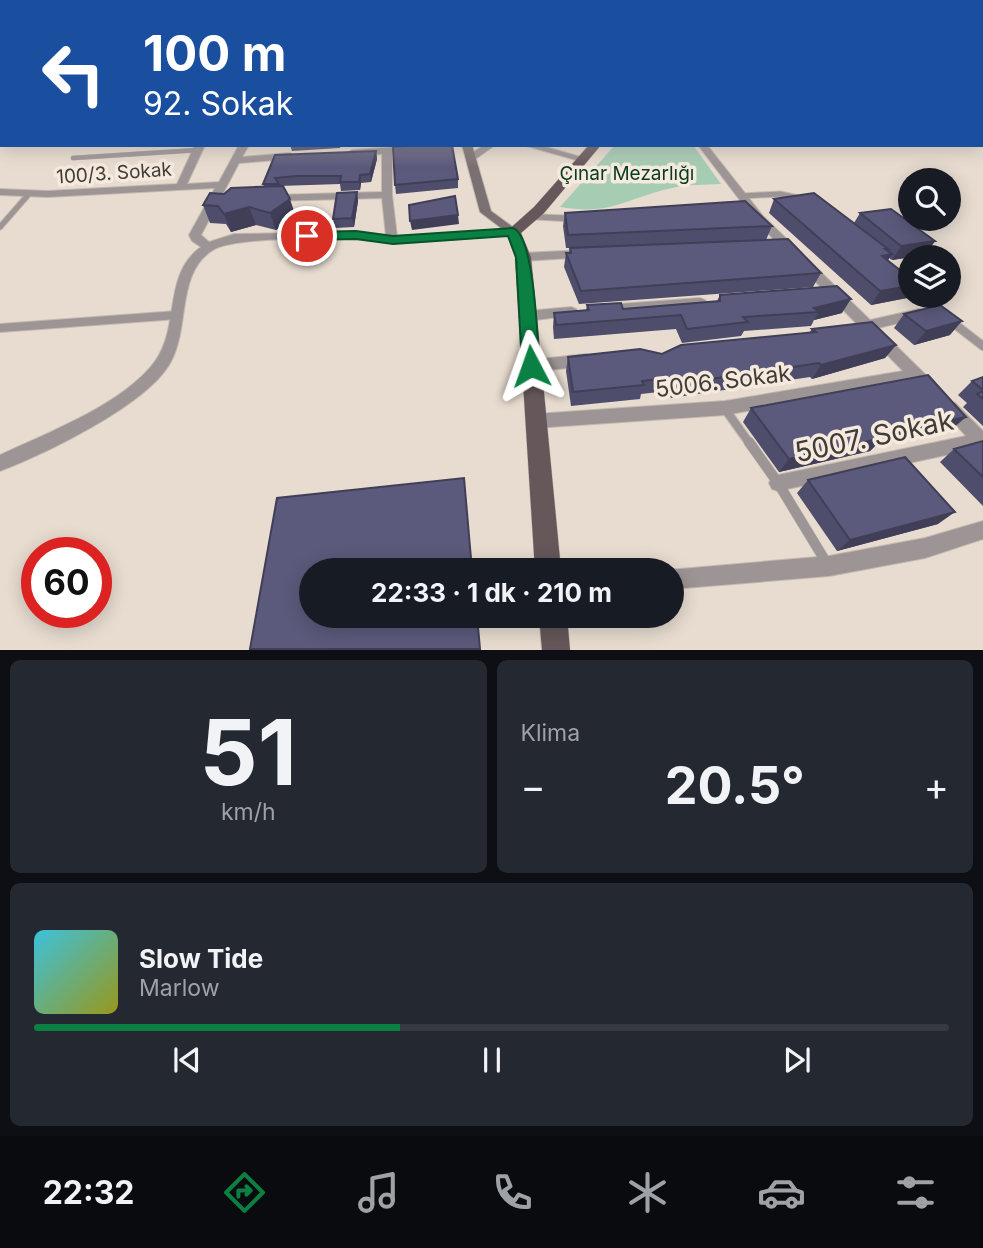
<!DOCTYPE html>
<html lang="tr">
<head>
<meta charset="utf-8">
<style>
  body { margin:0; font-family:Inter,sans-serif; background:#242831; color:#f1f3f6; height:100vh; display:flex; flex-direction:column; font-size:26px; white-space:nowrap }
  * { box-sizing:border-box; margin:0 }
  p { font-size:23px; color:#9ea1a6 }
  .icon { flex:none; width:38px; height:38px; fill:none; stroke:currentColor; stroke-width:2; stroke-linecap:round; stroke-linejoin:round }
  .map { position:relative; height:650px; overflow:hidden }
  .side { display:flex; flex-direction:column; gap:10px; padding:10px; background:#0d0f14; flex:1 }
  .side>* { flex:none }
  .banner { position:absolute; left:0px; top:0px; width:984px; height:147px; box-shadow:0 4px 18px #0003; background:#1a4fa0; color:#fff; overflow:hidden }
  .controls { position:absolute; left:898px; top:168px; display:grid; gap:14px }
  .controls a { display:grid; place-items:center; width:63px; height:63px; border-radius:50%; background:#171b24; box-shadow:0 4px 18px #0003; font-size:35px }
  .speed { position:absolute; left:21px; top:537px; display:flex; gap:14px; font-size:35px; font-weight:700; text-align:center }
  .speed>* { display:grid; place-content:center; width:91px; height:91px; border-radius:50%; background:#171b24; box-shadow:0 4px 18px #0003; line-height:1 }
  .speed .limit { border:10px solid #d22; background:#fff; color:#111 }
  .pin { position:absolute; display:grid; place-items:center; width:60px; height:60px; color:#fff; margin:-30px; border:4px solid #fff; border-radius:50%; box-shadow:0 2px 7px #0007 }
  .me { position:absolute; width:77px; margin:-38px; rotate:356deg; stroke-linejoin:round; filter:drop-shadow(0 0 5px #0008) }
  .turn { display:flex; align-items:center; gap:24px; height:147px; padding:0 28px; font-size:32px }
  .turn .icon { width:91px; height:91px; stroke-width:2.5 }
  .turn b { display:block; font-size:49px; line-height:60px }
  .big { font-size:52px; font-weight:700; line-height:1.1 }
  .side .card { flex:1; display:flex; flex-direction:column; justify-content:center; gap:10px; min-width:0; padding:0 24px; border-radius:10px; background:#242831 }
  .side .dial { align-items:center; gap:0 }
  .dial b { font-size:91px; line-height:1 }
  .song { display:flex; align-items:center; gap:21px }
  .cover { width:84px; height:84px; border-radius:10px; background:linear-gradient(135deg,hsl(190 70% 55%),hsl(60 70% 35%)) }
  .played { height:7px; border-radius:4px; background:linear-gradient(90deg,#0b8043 40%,#363941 40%) }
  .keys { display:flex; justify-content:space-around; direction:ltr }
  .heat { display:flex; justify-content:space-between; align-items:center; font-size:38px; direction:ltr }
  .side .tiles { flex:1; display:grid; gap:10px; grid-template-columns:1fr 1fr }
  .card:last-child { grid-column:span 2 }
  .trip { position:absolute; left:299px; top:558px; width:385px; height:70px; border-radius:35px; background:#171b24; box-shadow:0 4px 18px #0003; font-weight:700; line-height:70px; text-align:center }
  .menu { display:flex; height:112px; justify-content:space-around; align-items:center; background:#090b0e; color:#9ea1a6 }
  .menu .icon { width:49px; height:49px }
  .menu .current { color:#0b8043 }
  .menu b { font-size:32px; color:#f1f3f6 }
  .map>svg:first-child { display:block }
  .green { fill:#a6ccb4 }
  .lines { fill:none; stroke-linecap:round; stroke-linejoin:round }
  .lane-far3-casing { stroke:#c3b9ae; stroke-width:5 }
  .lane-far2-casing { stroke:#c3b9ae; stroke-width:7 }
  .lane-far1-casing { stroke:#c3b9ae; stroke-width:10 }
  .lane-casing { stroke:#c3b9ae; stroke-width:11 }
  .street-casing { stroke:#c3b9ae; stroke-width:2 }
  .secondary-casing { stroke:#c3b9ae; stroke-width:2 }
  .primary-casing { stroke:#c3b9ae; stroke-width:1 }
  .lane-far3 { stroke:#9c9495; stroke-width:4.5 }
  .lane-far2 { stroke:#9c9495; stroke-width:5 }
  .lane-far1 { stroke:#9c9495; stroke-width:8 }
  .lane { stroke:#9c9495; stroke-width:10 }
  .street { fill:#9c9495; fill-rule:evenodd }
  .secondary { fill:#7c7172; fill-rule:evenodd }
  .primary { fill:#65575a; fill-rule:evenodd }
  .wall { fill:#4e4d6b }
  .shaded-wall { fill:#403f57 }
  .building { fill:#5b5a7c; stroke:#403f57; stroke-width:2 }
  .route { fill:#0b8043; stroke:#07532c; stroke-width:2 }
  .labels { text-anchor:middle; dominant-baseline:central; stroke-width:7; stroke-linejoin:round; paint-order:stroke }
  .far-street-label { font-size:19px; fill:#403c37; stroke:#f5eadd }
  .far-park-label { font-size:19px; fill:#083b22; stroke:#f5eadd }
  .street-label { font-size:23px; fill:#403c37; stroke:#f5eadd }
  .near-street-label { font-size:28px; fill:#403c37; stroke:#f5eadd }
</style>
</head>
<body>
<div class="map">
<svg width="983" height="650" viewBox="0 0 983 650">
  <rect width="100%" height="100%" fill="#e8dcd0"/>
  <!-- green -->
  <path class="green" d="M 615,145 L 693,145 L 721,184 C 705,185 687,184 672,188 C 627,198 611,216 560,207 Z"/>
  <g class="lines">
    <defs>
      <polyline id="lane-far3" points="73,158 198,150"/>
      <g id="lane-far2">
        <polyline points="742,196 780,194 803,199"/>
        <polyline points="0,227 28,195"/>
      </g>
      <g id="lane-far1">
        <polyline points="923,296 940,312"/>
        <polyline points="952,322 983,346"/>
        <polyline points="0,328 177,315"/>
        <polyline points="725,409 750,444"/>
      </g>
      <polyline id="lane" points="749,442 778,483 826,562"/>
      <g id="street">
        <polygon points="0,76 2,76 0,81"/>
        <path d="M 195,145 L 205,145 L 187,184 L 219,182 L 239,145 L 249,145 L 242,157 L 290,153 L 295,156 L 290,159 L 239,163 L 201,235 L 209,242 L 234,234 L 356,232 L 386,236 L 382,198 L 273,201 L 268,198 L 273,195 L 382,192 L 382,154 L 352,156 L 347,153 L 352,150 L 412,146 L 415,147 L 415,151 L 392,153 L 392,195 L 397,236 L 513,229 L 519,232 L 513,235 C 487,237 460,239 434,241 C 420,242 405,244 391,243 C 379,243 367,239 354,239 C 327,238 233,237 213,250 C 175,273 191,330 169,365 C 144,406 45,454 0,471 L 0,455 C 47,433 126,403 156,360 C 180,325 163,274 201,247 L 192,241 L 189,235 L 215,188 L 48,197 L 0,195 L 0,189 L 48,191 L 177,184 Z"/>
        <polygon points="484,145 495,145 474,160 468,160 468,156"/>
        <polygon points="523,145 539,145 588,159 583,162"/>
        <path d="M 698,145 L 707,145 L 763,216 L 870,320 L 919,309 L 924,311 L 926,314 L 924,317 L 878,328 L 936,385 L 938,389 L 936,393 C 925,397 920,389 913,381 L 725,415 L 535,428 L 529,426 L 527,421 L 529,416 L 535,414 L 725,401 L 903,371 L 864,331 L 851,332 L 849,328 L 856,323 L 755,220 Z"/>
        <polygon points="530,214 581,216 587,219 581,222 526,219 526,215"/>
        <polygon points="584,250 588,251 590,254 588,257 523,261 517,257 523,253"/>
        <polygon points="700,298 705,300 707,303 705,306 605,315 598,310 605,305"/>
        <polygon points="571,307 576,309 578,312 576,315 527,321 520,316 527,311"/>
        <polygon points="586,354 591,356 593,360 591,364 586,366 531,372 526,370 523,366 526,362 531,360"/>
        <polygon points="949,401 955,403 983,431 983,449 979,448 778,491 772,489 769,483 772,477 778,475 966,436 941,408 943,403"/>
        <polygon points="983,521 983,539 925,558 829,576 672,589 672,570 668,570 829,556 925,538"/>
      </g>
      <g id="secondary">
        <rect x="982" y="81" width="1" height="4"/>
        <polygon points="462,145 472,145 491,211 517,230 517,234 509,234 480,212"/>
      </g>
      <g id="primary">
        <polygon points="589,145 601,145 544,213 521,233 531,257 561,570 535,570 515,257 506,232 534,207"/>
        <polygon points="539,616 567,616 570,650 542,650"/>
      </g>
    </defs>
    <!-- lane-far3 casing -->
    <use href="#lane-far3" class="lane-far3-casing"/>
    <!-- lane-far2 casing -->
    <use href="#lane-far2" class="lane-far2-casing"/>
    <!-- lane-far1 casing -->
    <use href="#lane-far1" class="lane-far1-casing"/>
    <!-- lane casing -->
    <use href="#lane" class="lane-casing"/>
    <!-- street casing -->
    <use href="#street" class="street-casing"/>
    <!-- secondary casing -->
    <use href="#secondary" class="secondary-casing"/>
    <!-- primary casing -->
    <use href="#primary" class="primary-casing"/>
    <!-- lane-far3 -->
    <use href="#lane-far3" class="lane-far3"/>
    <!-- lane-far2 -->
    <use href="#lane-far2" class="lane-far2"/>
    <!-- lane-far1 -->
    <use href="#lane-far1" class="lane-far1"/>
    <!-- lane -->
    <use href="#lane" class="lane"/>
    <!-- street -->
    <use href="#street" class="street"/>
    <!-- secondary -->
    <use href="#secondary" class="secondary"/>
    <!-- primary -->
    <use href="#primary" class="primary"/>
  </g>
  <!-- wall -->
  <g class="wall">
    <polygon points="290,145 341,145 340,148 292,151"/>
    <polygon points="376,151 377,159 371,182 361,183 360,190 341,191 340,184 279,186 296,217 276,230 256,225 231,232 226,224 210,223 203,205 224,194 264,187 263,184 275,155"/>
    <polygon points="458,179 458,188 396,194 395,185"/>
    <polygon points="357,192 358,201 354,227 335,228 333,219"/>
    <polygon points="774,199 854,223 860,213 935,241 925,255 892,260 889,258 888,260 910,278 910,294 907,298 871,305 769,213"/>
    <polygon points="565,213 772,226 766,240 821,273 813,287 579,304 564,267 566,253 569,253 570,248 566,248 563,226"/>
    <polygon points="720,295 842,313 814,320 811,326 744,331 741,336 682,343 676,329 554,339 553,327 554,313 586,310 587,305 623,309 717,301"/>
    <polygon points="904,314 950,335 914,345 894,328"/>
    <polygon points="812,329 896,345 885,358 812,379 810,377 671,398 668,391 641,394 640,399 571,406 566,371 568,357 662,354 809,333"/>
    <polygon points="983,377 983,426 963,407 967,403 958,395 972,381"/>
    <polygon points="751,408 951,430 875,446 870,451 779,472 743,422"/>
    <polygon points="983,441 983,506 940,462 954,449"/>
    <polygon points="808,480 938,524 837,551 797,493"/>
  </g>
  <!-- shaded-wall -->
  <g class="shaded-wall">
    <polygon points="376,151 377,159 371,182 370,174"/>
    <polygon points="360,175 361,183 360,190 359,182"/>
    <polygon points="357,192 358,201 354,227 352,218"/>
    <polygon points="290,199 296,217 276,230 270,213"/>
    <polygon points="249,207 256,225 231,232 224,214"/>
    <polygon points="458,215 459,224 412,230 410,221"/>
    <polygon points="935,241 925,255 892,260 901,246"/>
    <polygon points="885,249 888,249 883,256 892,254 883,268 873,270"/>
    <polygon points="910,286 910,294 907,298 871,305 880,291"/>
    <polygon points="851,299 842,313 814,320 819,312 814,308"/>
    <polygon points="962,321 950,335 914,345 926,331"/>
    <polygon points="896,345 885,358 812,379 821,365"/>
    <polygon points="966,417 951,430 875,446 870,451 779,472 789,459 878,434"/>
    <polygon points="955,512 938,524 837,551 850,540"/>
  </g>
  <!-- building -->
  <g class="building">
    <polygon points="982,109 983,110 983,123 982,123"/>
    <polygon points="413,145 452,145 458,179 395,185 393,147"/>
    <polygon points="376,151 370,174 360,175 359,182 340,182 341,176 296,176 275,178 279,184 263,184 275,155"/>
    <polygon points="283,186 290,199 270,213 249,207 224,214 218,206 203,205 210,193 224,194 231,188"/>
    <polygon points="357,192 352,218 333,219 337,193"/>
    <polygon points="814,193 888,249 885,249 892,254 882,256 910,278 910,286 880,291 774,199"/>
    <polygon points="455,196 458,215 410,221 409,205"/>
    <polygon points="745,201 772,226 568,235 565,213"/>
    <polygon points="891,209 935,241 901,246 860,213"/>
    <polygon points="788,239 821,273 581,291 566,253 571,253 570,248"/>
    <polygon points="837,286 851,299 814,308 819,312 743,317 748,322 687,329 681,315 556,325 554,313 589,310 587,305 621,303 623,309 720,301 720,295"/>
    <polygon points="940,305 962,321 926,331 904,314"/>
    <polygon points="872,322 896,345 821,365 819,363 677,384 673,377 642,381 644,385 573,392 568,357 640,349 662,354 681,345 816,332 812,329"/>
    <polygon points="928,375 966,417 878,434 882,438 789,459 751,408"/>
    <polygon points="983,377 983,390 972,381"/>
    <polygon points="983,391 983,399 977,394"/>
    <polygon points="983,441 983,477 954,449"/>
    <polygon points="905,457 955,512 850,540 808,480"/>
    <polygon points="464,478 472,570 312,570 312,616 477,616 480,649 250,649 277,498"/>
  </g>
  <!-- sky -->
  <linearGradient id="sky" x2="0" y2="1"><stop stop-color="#72a5ca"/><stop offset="0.46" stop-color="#f5efea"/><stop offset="1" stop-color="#f5efea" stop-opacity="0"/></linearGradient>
  <rect width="983" height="167" fill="url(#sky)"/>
  <!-- route -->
  <path class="route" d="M 513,228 C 535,236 537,341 540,366 L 537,370 L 525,370 L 522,366 L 516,257 L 508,236 L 393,244 L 356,239 L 307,240 L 301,236 L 307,232 L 356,231 L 393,236 Z"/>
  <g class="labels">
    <!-- far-street labels -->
    <g class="far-street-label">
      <text transform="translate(114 173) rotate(-4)">100/3. Sokak</text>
    </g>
    <!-- far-park labels -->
    <g class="far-park-label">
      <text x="627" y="173">Çınar Mezarlığı</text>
    </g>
    <!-- street labels -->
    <g class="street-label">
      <text transform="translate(723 381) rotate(-7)">5006. Sokak</text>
    </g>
    <!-- near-street labels -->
    <g class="near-street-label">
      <text transform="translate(874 436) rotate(-12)">5007. Sokak</text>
    </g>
  </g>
</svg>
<div class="controls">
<a><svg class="icon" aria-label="search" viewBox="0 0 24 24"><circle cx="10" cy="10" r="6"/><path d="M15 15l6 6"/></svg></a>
<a><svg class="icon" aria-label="layers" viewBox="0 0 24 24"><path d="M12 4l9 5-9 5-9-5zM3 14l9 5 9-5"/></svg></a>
</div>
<div class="speed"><div class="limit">60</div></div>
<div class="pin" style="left:307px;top:236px;background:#d93025"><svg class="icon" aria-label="arrive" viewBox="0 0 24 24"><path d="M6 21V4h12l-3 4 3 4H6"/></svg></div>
<svg class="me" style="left:531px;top:366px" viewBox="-20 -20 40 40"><path d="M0-17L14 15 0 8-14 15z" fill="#0b8043" stroke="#fff" stroke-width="4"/></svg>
<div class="trip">22:33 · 1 dk · 210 m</div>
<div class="banner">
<div class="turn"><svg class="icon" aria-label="left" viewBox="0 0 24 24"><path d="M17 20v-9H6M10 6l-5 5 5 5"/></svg><div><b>100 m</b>92. Sokak</div></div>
</div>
</div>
<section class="side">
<div class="tiles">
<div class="card dial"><b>51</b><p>km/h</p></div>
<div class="card"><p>Klima</p>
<div class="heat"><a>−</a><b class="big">20.5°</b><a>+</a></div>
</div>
<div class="card">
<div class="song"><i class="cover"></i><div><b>Slow Tide</b><p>Marlow</p></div></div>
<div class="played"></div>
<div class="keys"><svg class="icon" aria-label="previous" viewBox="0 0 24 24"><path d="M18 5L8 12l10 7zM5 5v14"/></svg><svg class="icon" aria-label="pause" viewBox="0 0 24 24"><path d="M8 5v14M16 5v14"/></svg><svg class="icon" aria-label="next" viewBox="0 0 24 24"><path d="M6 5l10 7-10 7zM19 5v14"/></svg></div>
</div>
</div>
</section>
<nav class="menu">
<b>22:32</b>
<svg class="icon current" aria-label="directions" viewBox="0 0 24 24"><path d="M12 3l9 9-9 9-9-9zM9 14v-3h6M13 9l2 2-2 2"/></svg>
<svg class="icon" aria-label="music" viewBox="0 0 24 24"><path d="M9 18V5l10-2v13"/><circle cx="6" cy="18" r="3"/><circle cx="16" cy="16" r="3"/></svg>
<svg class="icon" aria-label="phone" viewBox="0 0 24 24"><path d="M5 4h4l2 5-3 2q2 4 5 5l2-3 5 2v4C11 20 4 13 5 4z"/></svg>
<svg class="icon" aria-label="climate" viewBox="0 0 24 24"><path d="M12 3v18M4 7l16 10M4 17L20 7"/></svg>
<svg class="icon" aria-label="car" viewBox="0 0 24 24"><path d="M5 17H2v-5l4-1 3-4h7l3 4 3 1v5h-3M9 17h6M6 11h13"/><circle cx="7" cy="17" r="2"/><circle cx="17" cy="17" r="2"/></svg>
<svg class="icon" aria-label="filters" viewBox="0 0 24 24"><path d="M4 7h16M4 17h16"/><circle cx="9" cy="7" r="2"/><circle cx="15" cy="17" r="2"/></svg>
</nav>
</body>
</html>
